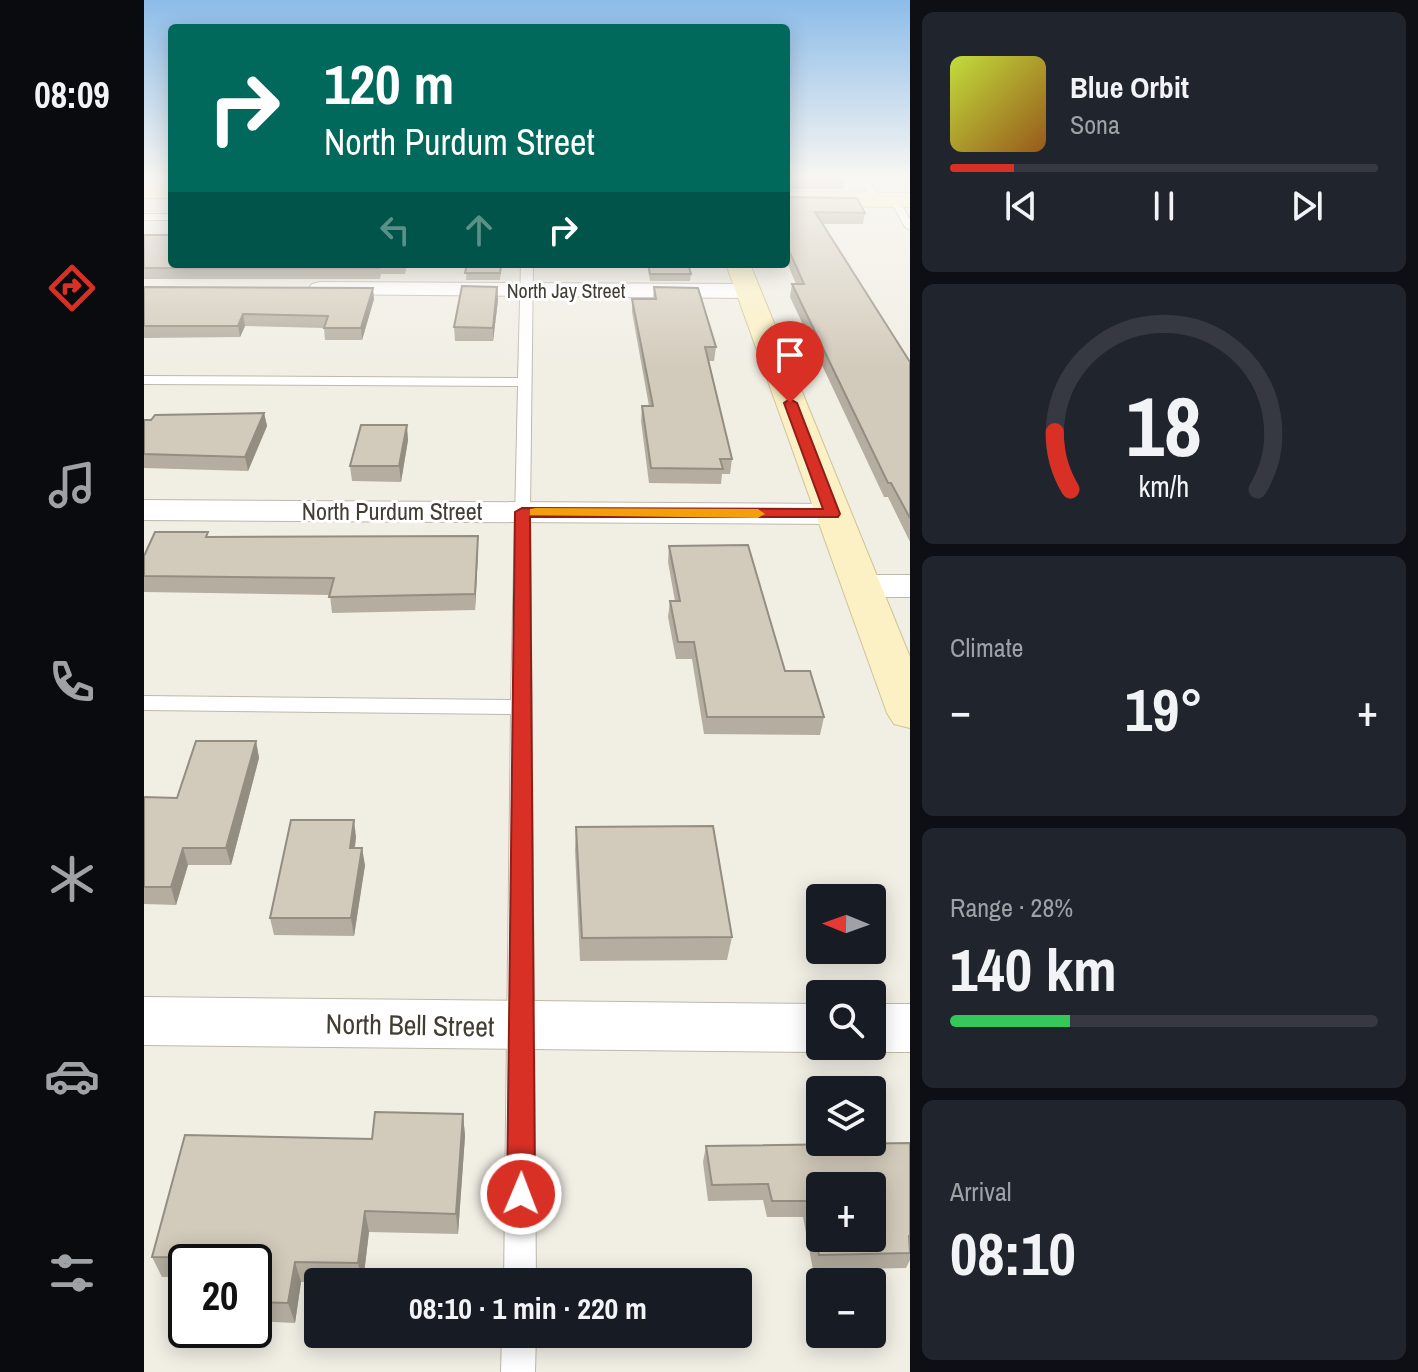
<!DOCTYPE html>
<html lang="en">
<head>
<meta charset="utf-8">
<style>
  body { margin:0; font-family:"Archivo Narrow",sans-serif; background:#20242c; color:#f1f3f6; height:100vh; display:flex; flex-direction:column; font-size:30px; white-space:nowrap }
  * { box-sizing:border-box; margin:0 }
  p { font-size:26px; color:#9ea1a6 }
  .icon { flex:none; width:44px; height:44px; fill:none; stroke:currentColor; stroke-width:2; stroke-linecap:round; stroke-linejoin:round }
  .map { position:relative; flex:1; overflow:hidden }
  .panel { display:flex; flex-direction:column; gap:12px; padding:12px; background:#0d0f14; width:508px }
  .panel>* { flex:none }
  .hud { position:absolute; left:24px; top:24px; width:622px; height:244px; border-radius:8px; box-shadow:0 4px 20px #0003; background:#00695c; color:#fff; overflow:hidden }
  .needle { width:52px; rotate:271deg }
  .buttons { position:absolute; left:662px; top:884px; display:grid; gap:16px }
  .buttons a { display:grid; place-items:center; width:80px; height:80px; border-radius:8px; background:#171b24; box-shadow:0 4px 20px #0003; font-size:40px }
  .speed { position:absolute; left:24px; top:1244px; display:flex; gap:16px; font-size:40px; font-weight:700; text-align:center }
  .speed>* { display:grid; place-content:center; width:104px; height:104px; border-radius:50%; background:#171b24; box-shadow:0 4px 20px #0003; line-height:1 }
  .speed .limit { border:4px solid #111; border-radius:12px; background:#fff; color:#111 }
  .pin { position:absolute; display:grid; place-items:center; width:68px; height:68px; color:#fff; margin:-82px -34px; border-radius:50% 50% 50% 0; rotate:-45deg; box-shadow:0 0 8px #0007 }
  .pin .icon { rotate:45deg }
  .me { position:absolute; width:88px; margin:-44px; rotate:1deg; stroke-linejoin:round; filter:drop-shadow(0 0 6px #0008) }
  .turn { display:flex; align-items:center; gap:28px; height:168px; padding:0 24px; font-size:36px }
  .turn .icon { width:104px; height:104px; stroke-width:2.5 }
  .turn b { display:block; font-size:56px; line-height:68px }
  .lanes { display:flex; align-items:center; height:76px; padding:0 24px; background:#0003; justify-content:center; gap:40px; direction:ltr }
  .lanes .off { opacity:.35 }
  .big { font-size:60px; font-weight:700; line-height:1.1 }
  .panel .tile { flex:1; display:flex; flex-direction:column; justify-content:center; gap:12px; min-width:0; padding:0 28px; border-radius:12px; background:#20242c }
  .panel .dial { align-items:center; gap:0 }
  .dial svg { height:208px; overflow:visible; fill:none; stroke:#363941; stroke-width:7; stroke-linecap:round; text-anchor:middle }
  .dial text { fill:#f1f3f6; stroke:none }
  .song { display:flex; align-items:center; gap:24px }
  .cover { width:96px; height:96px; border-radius:12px; background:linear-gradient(135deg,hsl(70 70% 55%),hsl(30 70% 35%)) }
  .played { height:8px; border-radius:4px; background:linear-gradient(90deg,#d93025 15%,#363941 15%) }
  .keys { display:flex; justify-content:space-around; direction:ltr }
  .heat { display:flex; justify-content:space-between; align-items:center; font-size:44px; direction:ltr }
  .charge { height:12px; border-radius:6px; background:linear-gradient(90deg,#34c759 28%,#363941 0) }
  .trip { position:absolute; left:160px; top:1268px; width:448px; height:80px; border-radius:8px; background:#171b24; box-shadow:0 4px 20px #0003; font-weight:700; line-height:80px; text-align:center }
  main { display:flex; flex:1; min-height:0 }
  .tab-bar { display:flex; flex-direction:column; width:144px; justify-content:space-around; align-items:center; background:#090b0e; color:#9ea1a6 }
  .tab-bar .icon { width:56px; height:56px }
  .tab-bar .on { color:#d93025 }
  .tab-bar b { font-size:36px; color:#f1f3f6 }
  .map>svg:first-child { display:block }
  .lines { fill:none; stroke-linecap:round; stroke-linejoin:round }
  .lane-casing { stroke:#beb9aa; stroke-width:2 }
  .street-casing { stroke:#beb9aa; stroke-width:2 }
  .secondary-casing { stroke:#cec396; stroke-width:2 }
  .lane { fill:#fff; fill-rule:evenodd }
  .street { fill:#fff; fill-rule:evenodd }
  .secondary { fill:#fbf1c4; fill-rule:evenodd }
  .wall { fill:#b5aea0 }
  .shaded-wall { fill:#938d82 }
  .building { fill:#d2caba; stroke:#938d82; stroke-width:2; fill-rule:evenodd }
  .route { fill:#d93025; stroke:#8d1f18; stroke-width:2 }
  .slow { fill:#f59e0b }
  .labels { text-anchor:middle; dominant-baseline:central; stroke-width:6; stroke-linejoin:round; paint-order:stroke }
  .far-street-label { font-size:20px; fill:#423e34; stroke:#fff }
  .street-label { font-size:24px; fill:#423e34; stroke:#fff }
  .near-street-label { font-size:28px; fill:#423e34; stroke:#fff }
</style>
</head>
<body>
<main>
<nav class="tab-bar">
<b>08:09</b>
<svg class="icon on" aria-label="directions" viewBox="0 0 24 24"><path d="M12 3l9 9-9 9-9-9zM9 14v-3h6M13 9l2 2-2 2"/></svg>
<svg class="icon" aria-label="music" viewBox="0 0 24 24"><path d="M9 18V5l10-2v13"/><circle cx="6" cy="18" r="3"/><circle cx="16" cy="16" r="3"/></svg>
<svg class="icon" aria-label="phone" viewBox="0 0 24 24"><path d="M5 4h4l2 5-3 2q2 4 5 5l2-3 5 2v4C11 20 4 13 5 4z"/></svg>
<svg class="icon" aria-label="climate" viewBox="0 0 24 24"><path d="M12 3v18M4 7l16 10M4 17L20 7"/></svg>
<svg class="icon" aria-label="car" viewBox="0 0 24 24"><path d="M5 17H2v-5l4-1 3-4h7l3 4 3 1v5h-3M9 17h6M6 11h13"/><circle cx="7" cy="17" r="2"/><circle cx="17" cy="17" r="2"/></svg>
<svg class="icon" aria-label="filters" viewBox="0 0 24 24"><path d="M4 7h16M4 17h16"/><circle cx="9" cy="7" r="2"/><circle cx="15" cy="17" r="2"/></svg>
</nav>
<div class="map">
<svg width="766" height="1372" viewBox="0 0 766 1372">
  <rect width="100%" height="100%" fill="#f1eee4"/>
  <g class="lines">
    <defs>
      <g id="lane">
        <polygon points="714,178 723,178 738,202 730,202"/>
        <polygon points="745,198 753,198 766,219 766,230 761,227"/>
        <rect x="0" y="214" width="28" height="6"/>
        <polygon points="377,264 389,264 386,512 392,1282 360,1282 367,714 0,710 0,696 367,700 374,386 0,384 0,376 374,378"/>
        <polygon points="358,1334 392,1334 391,1372 357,1372"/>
      </g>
      <g id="street">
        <polygon points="176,282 604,284 612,286 616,291 612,296 604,298 168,294 164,289 168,284"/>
        <polygon points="0,500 688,504 700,507 704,514 700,521 688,524 0,520"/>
        <polygon points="717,575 766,575 766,597 717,597 704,594 699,586 704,578"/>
        <polygon points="0,997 676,1004 676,1046 693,1046 676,1052 0,1045"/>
        <polygon points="728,1004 766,1004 766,1052 728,1052 711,1046 728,1046"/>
      </g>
      <g id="secondary">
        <rect x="0" y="186" width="28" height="12"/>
        <polygon points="642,192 766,193 766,207 642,206"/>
        <polygon points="582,264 606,264 766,657 766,728 750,724 743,713"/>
      </g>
    </defs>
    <!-- lane casing -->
    <use href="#lane" class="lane-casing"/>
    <!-- street casing -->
    <use href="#street" class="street-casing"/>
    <!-- secondary casing -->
    <use href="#secondary" class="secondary-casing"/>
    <!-- lane -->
    <use href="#lane" class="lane"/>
    <!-- street -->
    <use href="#street" class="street"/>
    <!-- secondary -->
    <use href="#secondary" class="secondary"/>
  </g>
  <!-- wall -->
  <g class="wall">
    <polygon points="642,178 701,179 699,189 642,189"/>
    <polygon points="642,197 721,213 719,224 678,224 766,362 766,542 744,497 740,497 646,297 648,284 652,284 642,260"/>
    <polygon points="0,235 28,264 263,264 261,274 237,274 236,279 0,279"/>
    <polygon points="323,264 358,264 356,280 322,280"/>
    <polygon points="503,264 544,264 547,274 546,281 506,281"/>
    <polygon points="0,287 230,299 218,340 181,340 180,328 101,326 96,337 0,338"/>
    <polygon points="353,287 354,300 349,341 311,341 310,327"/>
    <polygon points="510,287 572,347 570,361 565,361 588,459 586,474 578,474 577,484 505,483 497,421 498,406 505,406 488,312 488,299 509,299"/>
    <polygon points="120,413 123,426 104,471 0,468 0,420"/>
    <polygon points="264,440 257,482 208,481 206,466"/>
    <polygon points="65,537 334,552 331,610 188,613 186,595 0,592 0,556"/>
    <polygon points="525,546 641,671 680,717 676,735 560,734 548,659 532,659 524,617 526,601 531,601 524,562"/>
    <polygon points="112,741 115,758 87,865 44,865 32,905 0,904 0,797 33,798"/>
    <polygon points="432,827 588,937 583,960 436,961 431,850"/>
    <polygon points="212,837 211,848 221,865 210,936 130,935 126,918"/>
    <polygon points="319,1114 321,1136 314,1234 225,1232 219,1282 157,1282 151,1323 110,1321 110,1262 42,1262 42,1277 18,1277 8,1257 228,1139"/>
    <polygon points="766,1143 766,1260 762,1268 669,1270 659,1217 623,1217 619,1200 564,1201 559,1162 562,1146"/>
  </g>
  <!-- shaded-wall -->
  <g class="shaded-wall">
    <polygon points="353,287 354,300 349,341 349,328"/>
    <polygon points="229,288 230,299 218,340 217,328"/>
    <polygon points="99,314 101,326 96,337 94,326"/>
    <polygon points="120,413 123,426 104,471 101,457"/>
    <polygon points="263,425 264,440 257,482 255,466"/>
    <polygon points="334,536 334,552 331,610 331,594"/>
    <polygon points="112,741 115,758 87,865 82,848"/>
    <polygon points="210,820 212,837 208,865 206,848"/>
    <polygon points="39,848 44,865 32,905 27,887"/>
    <polygon points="218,848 221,865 210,936 207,918"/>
    <polygon points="319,1114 321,1136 314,1234 312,1214"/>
    <polygon points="221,1211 225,1232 219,1282 214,1263"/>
    <polygon points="151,1262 157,1282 151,1323 144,1303"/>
  </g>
  <!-- building -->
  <g class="building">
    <polygon points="642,197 713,198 721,213 671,212 766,362 766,518 747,483 744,483 648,284 660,284 642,244"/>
    <polygon points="0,235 28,235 28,264 236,264 235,268 0,268"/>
    <polygon points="323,264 357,264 356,273 321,273"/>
    <polygon points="504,264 544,264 547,274 506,274"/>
    <polygon points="318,286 353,287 349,328 310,327"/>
    <polygon points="0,287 229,288 217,328 180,328 184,316 99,314 94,326 0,326"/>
    <polygon points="510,287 554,288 572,347 561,347 588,459 576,459 579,469 507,468 498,406 509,406 488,299 512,299"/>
    <polygon points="120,413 101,457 0,454 0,420 7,420 11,415"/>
    <polygon points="217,425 263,425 255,466 206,466"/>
    <polygon points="11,532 64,532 62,537 334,536 331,594 185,597 190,578 0,576 0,556"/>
    <polygon points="604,545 641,671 666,671 680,717 563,717 550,642 534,642 526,601 536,601 525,546"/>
    <polygon points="52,741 112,741 82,848 39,848 27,887 0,887 0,797 33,798"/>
    <polygon points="147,820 210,820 206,848 218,848 207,918 126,918"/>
    <polygon points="569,826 588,937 438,938 432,827"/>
    <polygon points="231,1112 319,1114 312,1214 221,1211 214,1263 151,1262 144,1303 110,1302 110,1262 90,1262 91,1258 8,1257 41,1135 228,1139"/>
    <path d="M 766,1143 L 766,1236 L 765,1236 L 766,1253 L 675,1255 L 665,1201 L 628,1201 L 624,1184 L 568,1185 L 562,1146 ZM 676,1186 L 728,1186 L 728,1238 L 676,1238 Z"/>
  </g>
  <!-- sky -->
  <linearGradient id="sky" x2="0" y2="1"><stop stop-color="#8cbce9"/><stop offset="0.48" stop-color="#f9f7f3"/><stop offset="1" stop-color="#f9f7f3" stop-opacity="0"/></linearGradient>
  <rect width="766" height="370" fill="url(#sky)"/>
  <!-- route -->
  <polygon class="route" points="646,399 653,403 696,514 694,517 386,517 391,1194 387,1204 377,1208 367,1204 363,1194 371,512 378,508 679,509 640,403"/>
  <!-- slow -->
  <polygon class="slow" points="392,508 614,509 621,514 614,518 386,515 386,509"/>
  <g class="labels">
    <!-- far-street labels -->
    <g class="far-street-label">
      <text x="422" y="290">North Jay Street</text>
    </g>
    <!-- street labels -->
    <g class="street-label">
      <text x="248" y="511">North Purdum Street</text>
    </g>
    <!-- near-street labels -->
    <g class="near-street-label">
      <text transform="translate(266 1025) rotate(1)">North Bell Street</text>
    </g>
  </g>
</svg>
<div class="buttons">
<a><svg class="needle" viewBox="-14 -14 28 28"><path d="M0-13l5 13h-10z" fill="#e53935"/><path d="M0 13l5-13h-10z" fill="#9ea1a6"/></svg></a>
<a><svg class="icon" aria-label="search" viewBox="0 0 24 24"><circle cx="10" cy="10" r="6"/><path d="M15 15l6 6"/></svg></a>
<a><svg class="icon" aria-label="layers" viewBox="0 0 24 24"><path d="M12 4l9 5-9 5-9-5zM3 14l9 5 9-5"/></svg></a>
<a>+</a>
<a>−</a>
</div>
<div class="speed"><div class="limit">20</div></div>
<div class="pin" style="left:646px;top:403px;background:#d93025"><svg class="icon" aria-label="arrive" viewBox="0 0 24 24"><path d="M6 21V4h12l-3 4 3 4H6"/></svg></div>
<svg class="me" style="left:377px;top:1194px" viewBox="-20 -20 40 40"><circle r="17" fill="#d93025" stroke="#fff" stroke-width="3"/><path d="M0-11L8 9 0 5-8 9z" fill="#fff"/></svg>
<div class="trip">08:10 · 1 min · 220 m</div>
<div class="hud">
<div class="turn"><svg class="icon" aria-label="right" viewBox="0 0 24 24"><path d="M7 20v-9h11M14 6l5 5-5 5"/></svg><div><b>120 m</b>North Purdum Street</div></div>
<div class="lanes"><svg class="icon off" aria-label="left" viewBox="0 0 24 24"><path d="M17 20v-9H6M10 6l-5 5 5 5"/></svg><svg class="icon off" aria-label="ahead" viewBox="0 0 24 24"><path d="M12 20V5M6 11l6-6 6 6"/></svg><svg class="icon" aria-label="right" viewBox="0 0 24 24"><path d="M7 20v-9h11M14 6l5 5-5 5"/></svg></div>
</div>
</div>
<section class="panel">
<div class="tile">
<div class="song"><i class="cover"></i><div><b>Blue Orbit</b><p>Sona</p></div></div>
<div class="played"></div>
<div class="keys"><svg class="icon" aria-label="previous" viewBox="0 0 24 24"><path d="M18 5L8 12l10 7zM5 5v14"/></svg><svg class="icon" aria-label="pause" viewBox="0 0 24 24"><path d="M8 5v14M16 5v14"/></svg><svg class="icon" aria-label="next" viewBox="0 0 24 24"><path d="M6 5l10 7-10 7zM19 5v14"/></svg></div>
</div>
<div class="tile dial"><svg viewBox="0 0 100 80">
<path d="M14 69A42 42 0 1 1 86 69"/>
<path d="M14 69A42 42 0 0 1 8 47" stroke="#d93025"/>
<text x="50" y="56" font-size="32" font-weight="700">18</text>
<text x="50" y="72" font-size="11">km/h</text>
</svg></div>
<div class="tile"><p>Climate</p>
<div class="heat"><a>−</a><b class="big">19°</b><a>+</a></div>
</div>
<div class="tile"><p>Range · 28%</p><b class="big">140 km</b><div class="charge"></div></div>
<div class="tile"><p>Arrival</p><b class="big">08:10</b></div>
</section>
</main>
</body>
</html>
